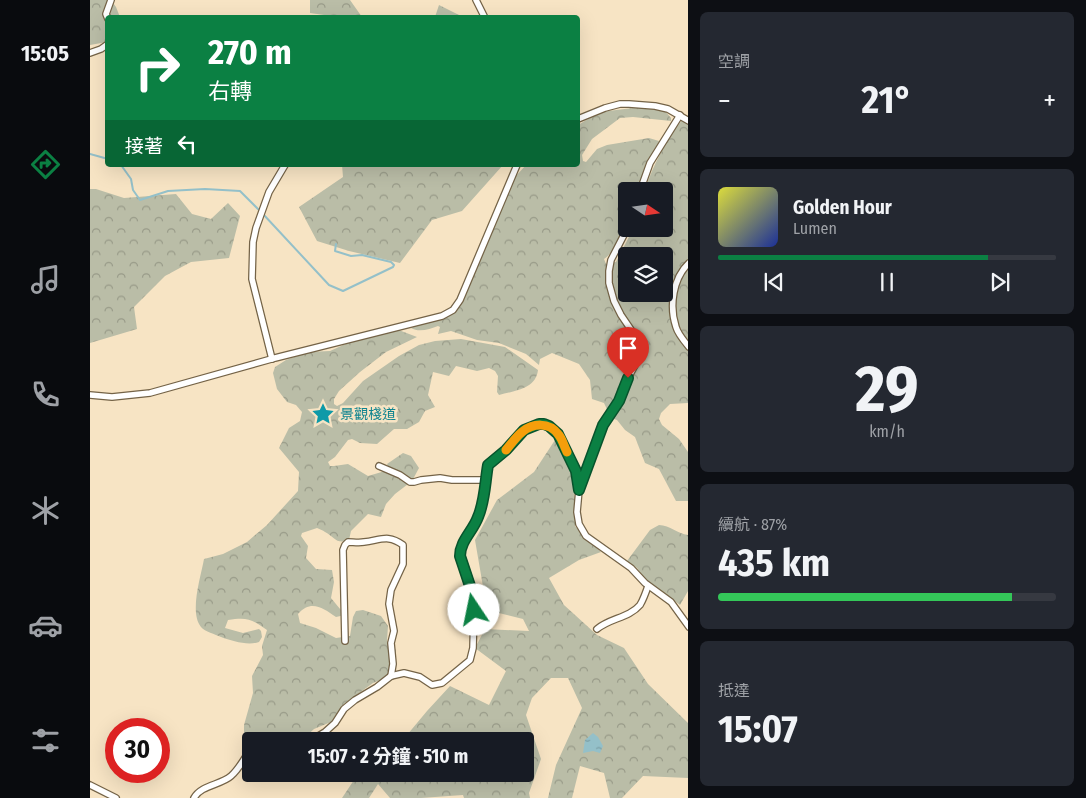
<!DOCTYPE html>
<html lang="zh-TW">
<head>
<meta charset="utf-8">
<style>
  body { margin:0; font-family:"Fira Sans Condensed","Noto Sans TC",sans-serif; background:#242831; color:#f1f3f6; height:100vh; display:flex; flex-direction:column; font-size:19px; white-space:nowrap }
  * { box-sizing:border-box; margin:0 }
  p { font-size:16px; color:#9ea1a6 }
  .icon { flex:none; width:28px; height:28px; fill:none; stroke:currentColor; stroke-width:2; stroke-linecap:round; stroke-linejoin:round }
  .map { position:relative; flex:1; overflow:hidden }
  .panel { display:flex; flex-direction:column; gap:12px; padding:12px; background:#0d0f14; width:398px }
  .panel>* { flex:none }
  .guide { position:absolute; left:15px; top:15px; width:475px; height:152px; border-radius:5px; box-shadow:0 5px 20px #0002; background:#0b8043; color:#fff; overflow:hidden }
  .needle { width:32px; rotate:103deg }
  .controls { position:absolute; left:528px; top:182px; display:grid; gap:10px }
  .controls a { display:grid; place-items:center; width:55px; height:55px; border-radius:5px; background:#171b24; box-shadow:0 5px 20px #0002; font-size:25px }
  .speed { position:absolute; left:15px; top:718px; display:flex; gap:10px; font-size:25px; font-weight:700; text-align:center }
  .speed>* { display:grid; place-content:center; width:65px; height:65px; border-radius:50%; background:#171b24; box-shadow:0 5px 20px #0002; line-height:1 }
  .speed .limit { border:8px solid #d22; background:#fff; color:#111 }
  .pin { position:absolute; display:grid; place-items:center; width:42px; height:42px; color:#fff; margin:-51px -21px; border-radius:50% 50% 50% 0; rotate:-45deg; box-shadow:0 0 5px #0007 }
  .pin .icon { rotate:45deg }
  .me { position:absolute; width:55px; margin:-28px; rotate:349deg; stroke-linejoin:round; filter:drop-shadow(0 0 4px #0008) }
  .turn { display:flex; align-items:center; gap:18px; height:105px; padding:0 20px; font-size:22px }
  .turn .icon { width:65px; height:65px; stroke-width:2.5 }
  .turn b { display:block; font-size:35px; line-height:42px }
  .then { display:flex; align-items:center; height:48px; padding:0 20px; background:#0003; gap:10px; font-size:19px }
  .big { font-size:38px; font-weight:700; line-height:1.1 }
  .panel .card { flex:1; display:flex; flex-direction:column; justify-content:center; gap:8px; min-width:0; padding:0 18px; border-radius:8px; background:#242831 }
  .panel .dial { align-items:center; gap:0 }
  .dial b { font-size:65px; line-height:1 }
  .song { display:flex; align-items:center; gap:15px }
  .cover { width:60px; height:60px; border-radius:8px; background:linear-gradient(135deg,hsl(60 70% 55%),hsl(230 70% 35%)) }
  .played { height:5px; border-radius:2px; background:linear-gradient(90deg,#0b8043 80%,#363941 80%) }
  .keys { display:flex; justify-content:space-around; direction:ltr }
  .heat { display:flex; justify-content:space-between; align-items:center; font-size:28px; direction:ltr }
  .charge { height:8px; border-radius:4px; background:linear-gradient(90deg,#34c759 87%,#363941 0) }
  .trip { position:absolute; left:152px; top:732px; width:292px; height:50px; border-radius:5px; background:#171b24; box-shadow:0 5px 20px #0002; font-weight:700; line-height:50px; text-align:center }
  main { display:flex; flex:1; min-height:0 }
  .dock { display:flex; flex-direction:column; width:90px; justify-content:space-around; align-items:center; background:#090b0e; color:#9ea1a6 }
  .dock .icon { width:35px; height:35px }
  .dock .selected { color:#0b8043 }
  .dock b { font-size:22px; color:#f1f3f6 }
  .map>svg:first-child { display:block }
  .forest { fill:url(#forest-crowns); fill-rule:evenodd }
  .water { fill:url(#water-ripples) }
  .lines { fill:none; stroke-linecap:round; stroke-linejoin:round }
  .stream { stroke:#94c0c9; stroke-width:2 }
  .minor-casing { stroke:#746347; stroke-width:8 }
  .minor { stroke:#fff; stroke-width:5.5 }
  .route-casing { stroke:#07532c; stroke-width:12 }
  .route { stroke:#0b8043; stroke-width:9 }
  .slow { stroke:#f59e0b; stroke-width:9 }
  .labels { text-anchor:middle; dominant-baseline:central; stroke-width:5; stroke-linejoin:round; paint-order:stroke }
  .culture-label { font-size:14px; fill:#0d838f; stroke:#f7e4c4; text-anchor:start }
</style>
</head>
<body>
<main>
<nav class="dock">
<b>15:05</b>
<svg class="icon selected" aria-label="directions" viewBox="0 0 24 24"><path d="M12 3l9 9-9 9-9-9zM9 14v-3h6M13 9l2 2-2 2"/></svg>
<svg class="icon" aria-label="music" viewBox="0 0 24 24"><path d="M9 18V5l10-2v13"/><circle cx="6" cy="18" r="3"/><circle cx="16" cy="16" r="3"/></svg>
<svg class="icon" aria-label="phone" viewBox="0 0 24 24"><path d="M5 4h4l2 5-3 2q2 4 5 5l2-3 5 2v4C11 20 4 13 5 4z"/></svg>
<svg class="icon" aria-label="climate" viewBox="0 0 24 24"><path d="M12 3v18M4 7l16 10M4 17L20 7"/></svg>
<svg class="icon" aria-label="car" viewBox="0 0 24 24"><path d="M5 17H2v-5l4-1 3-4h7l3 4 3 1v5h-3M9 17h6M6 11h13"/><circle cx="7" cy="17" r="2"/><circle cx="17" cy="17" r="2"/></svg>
<svg class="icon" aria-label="filters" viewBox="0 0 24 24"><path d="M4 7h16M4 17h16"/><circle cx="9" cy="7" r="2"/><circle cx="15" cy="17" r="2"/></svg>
</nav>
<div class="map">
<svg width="599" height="798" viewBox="0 0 599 798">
  <defs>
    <pattern id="forest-crowns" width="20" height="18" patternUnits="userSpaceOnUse" patternTransform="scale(1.25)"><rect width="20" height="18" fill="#babda7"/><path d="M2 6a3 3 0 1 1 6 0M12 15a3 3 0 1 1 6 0" fill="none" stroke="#989a88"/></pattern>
    <pattern id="water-ripples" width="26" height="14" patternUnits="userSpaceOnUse" patternTransform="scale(1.25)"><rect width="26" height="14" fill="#94c0c9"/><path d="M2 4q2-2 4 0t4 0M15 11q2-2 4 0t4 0" fill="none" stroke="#7a9da3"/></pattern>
  </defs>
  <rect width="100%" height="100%" fill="#f7e4c4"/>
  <!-- forest -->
  <g class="forest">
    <polygon points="0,0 21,0 26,7 30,17 18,18 17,42 0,45"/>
    <polygon points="220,0 260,0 272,17 237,17 234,15 220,13"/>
    <polygon points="349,5 373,17 345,17"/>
    <path d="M 559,106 L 575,111 L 581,118 L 581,121 L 543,117 L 530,118 L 502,139 L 492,155 L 493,161 L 496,162 L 507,149 L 517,145 L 559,138 L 569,141 L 568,147 L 554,173 L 547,191 L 536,191 C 536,200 538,211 536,220 C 534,231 523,254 514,259 L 516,264 L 526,262 L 543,229 L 574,229 L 574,191 L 555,191 L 555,189 C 564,164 576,139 593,119 L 598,119 L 598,403 L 580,404 L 571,413 L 569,419 L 572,425 L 589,439 L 598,452 L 598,501 L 586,501 L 569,469 L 555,463 L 545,437 L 535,430 L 527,420 L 521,418 L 514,403 L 502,399 L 500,380 L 489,364 L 462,353 L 450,359 L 449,365 L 436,354 L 409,343 L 387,340 L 361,331 L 348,334 L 350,327 L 348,326 C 340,329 329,333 321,328 L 339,318 L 353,316 L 368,304 L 385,273 L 425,177 L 436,165 L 488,165 L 488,125 L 510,112 ZM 536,256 L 574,256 L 574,294 L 536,294 Z"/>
    <polygon points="252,165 413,165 372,211 342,220 310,263 259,251 227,241 209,207 253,177"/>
    <polygon points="0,189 6,189 34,198 86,194 102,214 121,219 138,203 150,216 139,258 101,262 75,276 44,307 47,329 0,343"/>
    <path d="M 306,329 L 327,337 L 296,352 L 270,372 L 249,391 L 244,399 L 244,404 L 247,406 L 253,403 L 273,381 L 309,356 L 329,345 L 345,341 L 371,339 L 415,347 L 448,370 C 446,389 424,391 409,395 L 407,392 L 408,376 L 405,371 L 399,368 L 387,371 L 366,366 L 359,376 L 343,372 L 338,395 L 345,407 L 335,411 L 329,422 L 317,429 L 304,429 L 287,444 L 270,443 L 262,439 L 258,440 L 245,457 L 238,462 L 240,466 L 244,466 L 258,464 L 278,476 L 295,471 L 299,468 L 297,464 L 313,453 L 321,456 L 329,468 L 322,481 L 305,494 L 296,504 L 291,517 L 278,514 L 261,531 L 259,540 C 246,545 245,537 235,532 C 233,530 229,529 227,528 L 212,533 L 211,536 L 218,546 L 216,558 L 226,569 L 242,570 L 244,582 L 241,598 L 255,615 L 246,617 C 233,608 221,599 208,614 L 210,623 L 226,628 L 246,638 L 260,636 L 263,617 L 266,611 L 273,610 L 291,616 L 298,626 L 297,641 L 306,650 L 304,666 L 298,677 L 283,683 L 254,704 L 241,722 L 224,729 L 211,741 L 161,741 L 161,750 L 154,738 L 154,725 L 163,693 L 162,676 L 173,655 L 172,646 L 177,630 C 162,619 157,617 138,620 L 135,628 L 153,633 L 169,629 L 171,631 L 172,637 L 169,642 C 158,646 142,641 131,637 C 125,634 115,632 111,627 C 99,613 111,576 114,559 L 133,554 L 157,542 L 177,525 L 208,491 L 209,472 L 189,448 L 199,428 L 210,421 L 212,412 L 206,405 L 197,402 L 187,389 L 183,373 L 185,367 L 196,360 L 218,352 L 240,351 L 271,337 Z"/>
    <polygon points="465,440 481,463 485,499 485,526 511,552 489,560 459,578 474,605 507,635 534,648 558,684 598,723 598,778 553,776 532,798 520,798 514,773 490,766 482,798 458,798 466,765 492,708 478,678 461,678 442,698 436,715 451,759 439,793 440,798 374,798 373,795 331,798 300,798 288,784 279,798 252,798 268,774 436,774 436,741 312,741 337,711 360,686 399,705 416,671 385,648 395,629 439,631 433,619 397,610 385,540 407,500 444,472"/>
    <path d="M 569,525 C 580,525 588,534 598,535 L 598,591 L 590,605 L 555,579 L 547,568 L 537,561 L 560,530 Z"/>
  </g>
  <!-- water -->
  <polygon class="water" points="503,733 508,737 513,746 510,753 503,751 493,753 495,740"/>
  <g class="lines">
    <!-- stream -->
    <g class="stream">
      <polyline points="0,154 18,159"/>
      <polyline points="31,165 41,179 43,190 50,200 78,191 115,189 150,191 170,211"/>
      <polyline points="173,214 239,285 253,291 303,267 304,265 301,262 272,255 261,256 245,251 246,244"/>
    </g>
    <defs>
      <g id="minor">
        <polyline points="386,0 395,18"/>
        <polyline points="18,19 16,14 21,0"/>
        <polyline points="0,53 11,49 18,44"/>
        <polyline points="488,119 515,108 530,104 539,104 565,106 578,109 599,121"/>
        <polyline points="550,191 560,163 590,115"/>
        <path d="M 599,263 C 583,278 579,306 586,327 C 588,334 594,341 599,347"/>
        <polyline points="182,359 162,279 163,242 166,228 179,192 195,165"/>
        <polyline points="0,395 22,397 60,393 185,358 352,316 363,310 370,300 427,165"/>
        <polyline points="289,466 310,475 320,482 324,482 331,480 350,478 362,480 395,480"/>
        <polyline points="489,490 513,425 529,401 538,378 551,354 551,349 550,343 531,315 524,301 519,283 519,271 521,260 537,229"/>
        <path d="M 507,629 C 520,618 539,618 550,605 C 553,600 556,592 558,586"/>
        <path d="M 255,641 L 253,550 L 255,545 L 258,542 C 263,542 269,543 274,542 C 291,540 298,534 313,545 L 313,564 L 301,590 L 299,604 L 304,631 L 301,643 L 303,664 L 301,676"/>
        <path d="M 220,741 L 235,732 L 245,723 L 254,709 L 265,700 L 287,687 L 301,676 L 314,673 L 330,677 L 342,685 L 352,683 L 380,660 L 383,648 L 384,610 L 382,592 L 370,556 C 369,541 383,530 388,517 C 395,501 395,482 398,465 L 416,450 L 434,430 L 449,424 L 459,426 L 468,434 L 485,471 L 489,490 L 487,512 L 489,524 L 496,536 L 541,568 L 555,583 L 581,602 L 599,627"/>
        <polyline points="0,785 26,798"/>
        <path d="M 104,798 C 111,785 131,785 141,776 C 148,770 153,761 158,753 L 161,754"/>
      </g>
    </defs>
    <!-- minor casing -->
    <use href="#minor" class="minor-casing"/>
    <!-- minor -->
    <use href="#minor" class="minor"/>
  </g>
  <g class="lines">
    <defs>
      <path id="route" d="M 384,610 L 382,592 L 370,556 C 370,541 383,531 388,517 C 395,501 395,482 398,465 L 416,450 L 434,430 L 449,424 L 454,424 L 459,426 L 468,434 L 486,471 L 489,490 L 513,425 L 529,401 L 538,378"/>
    </defs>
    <!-- route casing -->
    <use href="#route" class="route-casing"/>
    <!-- route -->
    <use href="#route" class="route"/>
    <!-- slow -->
    <path class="slow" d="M 416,450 C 421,444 426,437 432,432 C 443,423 459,422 468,434 C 472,438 474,446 477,452"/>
  </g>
  <!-- icons -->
  <defs>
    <symbol id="sight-bare" viewBox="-9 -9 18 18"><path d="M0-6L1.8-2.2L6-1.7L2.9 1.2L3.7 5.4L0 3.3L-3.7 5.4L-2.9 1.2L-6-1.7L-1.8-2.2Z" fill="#0f9aa8" stroke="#f7e4c4" stroke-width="2.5" paint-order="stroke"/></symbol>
  </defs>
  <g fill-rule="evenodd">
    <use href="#sight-bare" x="217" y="398" width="32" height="32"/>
  </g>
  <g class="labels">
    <!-- culture labels -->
    <g class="culture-label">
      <text x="250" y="414">景觀棧道</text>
    </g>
  </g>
</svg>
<div class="controls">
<a><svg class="needle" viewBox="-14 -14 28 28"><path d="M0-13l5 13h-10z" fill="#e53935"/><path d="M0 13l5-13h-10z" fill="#9ea1a6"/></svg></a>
<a><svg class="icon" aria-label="layers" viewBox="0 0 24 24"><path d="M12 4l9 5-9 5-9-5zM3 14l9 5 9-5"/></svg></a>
</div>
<div class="speed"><div class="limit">30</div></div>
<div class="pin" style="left:538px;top:378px;background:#d93025"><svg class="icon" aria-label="arrive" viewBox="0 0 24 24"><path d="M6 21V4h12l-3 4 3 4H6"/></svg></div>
<svg class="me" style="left:384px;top:610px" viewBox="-20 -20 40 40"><circle r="19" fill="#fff"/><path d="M0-13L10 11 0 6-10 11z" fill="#0b8043"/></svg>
<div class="trip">15:07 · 2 分鐘 · 510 m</div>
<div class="guide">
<div class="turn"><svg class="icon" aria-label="right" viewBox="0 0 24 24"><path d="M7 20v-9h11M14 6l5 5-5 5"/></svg><div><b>270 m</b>右轉</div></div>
<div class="then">接著<svg class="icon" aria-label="left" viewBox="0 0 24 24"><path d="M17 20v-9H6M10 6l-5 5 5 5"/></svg></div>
</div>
</div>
<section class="panel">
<div class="card"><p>空調</p>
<div class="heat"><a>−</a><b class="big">21°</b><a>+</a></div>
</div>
<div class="card">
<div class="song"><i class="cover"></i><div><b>Golden Hour</b><p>Lumen</p></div></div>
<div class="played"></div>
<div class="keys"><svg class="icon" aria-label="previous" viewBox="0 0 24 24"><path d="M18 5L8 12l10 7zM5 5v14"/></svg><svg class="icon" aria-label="pause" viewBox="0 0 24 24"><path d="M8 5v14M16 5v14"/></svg><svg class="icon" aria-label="next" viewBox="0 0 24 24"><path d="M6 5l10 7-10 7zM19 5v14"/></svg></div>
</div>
<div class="card dial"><b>29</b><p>km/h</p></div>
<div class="card"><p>續航 · 87%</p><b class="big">435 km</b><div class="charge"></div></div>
<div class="card"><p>抵達</p><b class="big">15:07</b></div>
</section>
</main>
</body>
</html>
